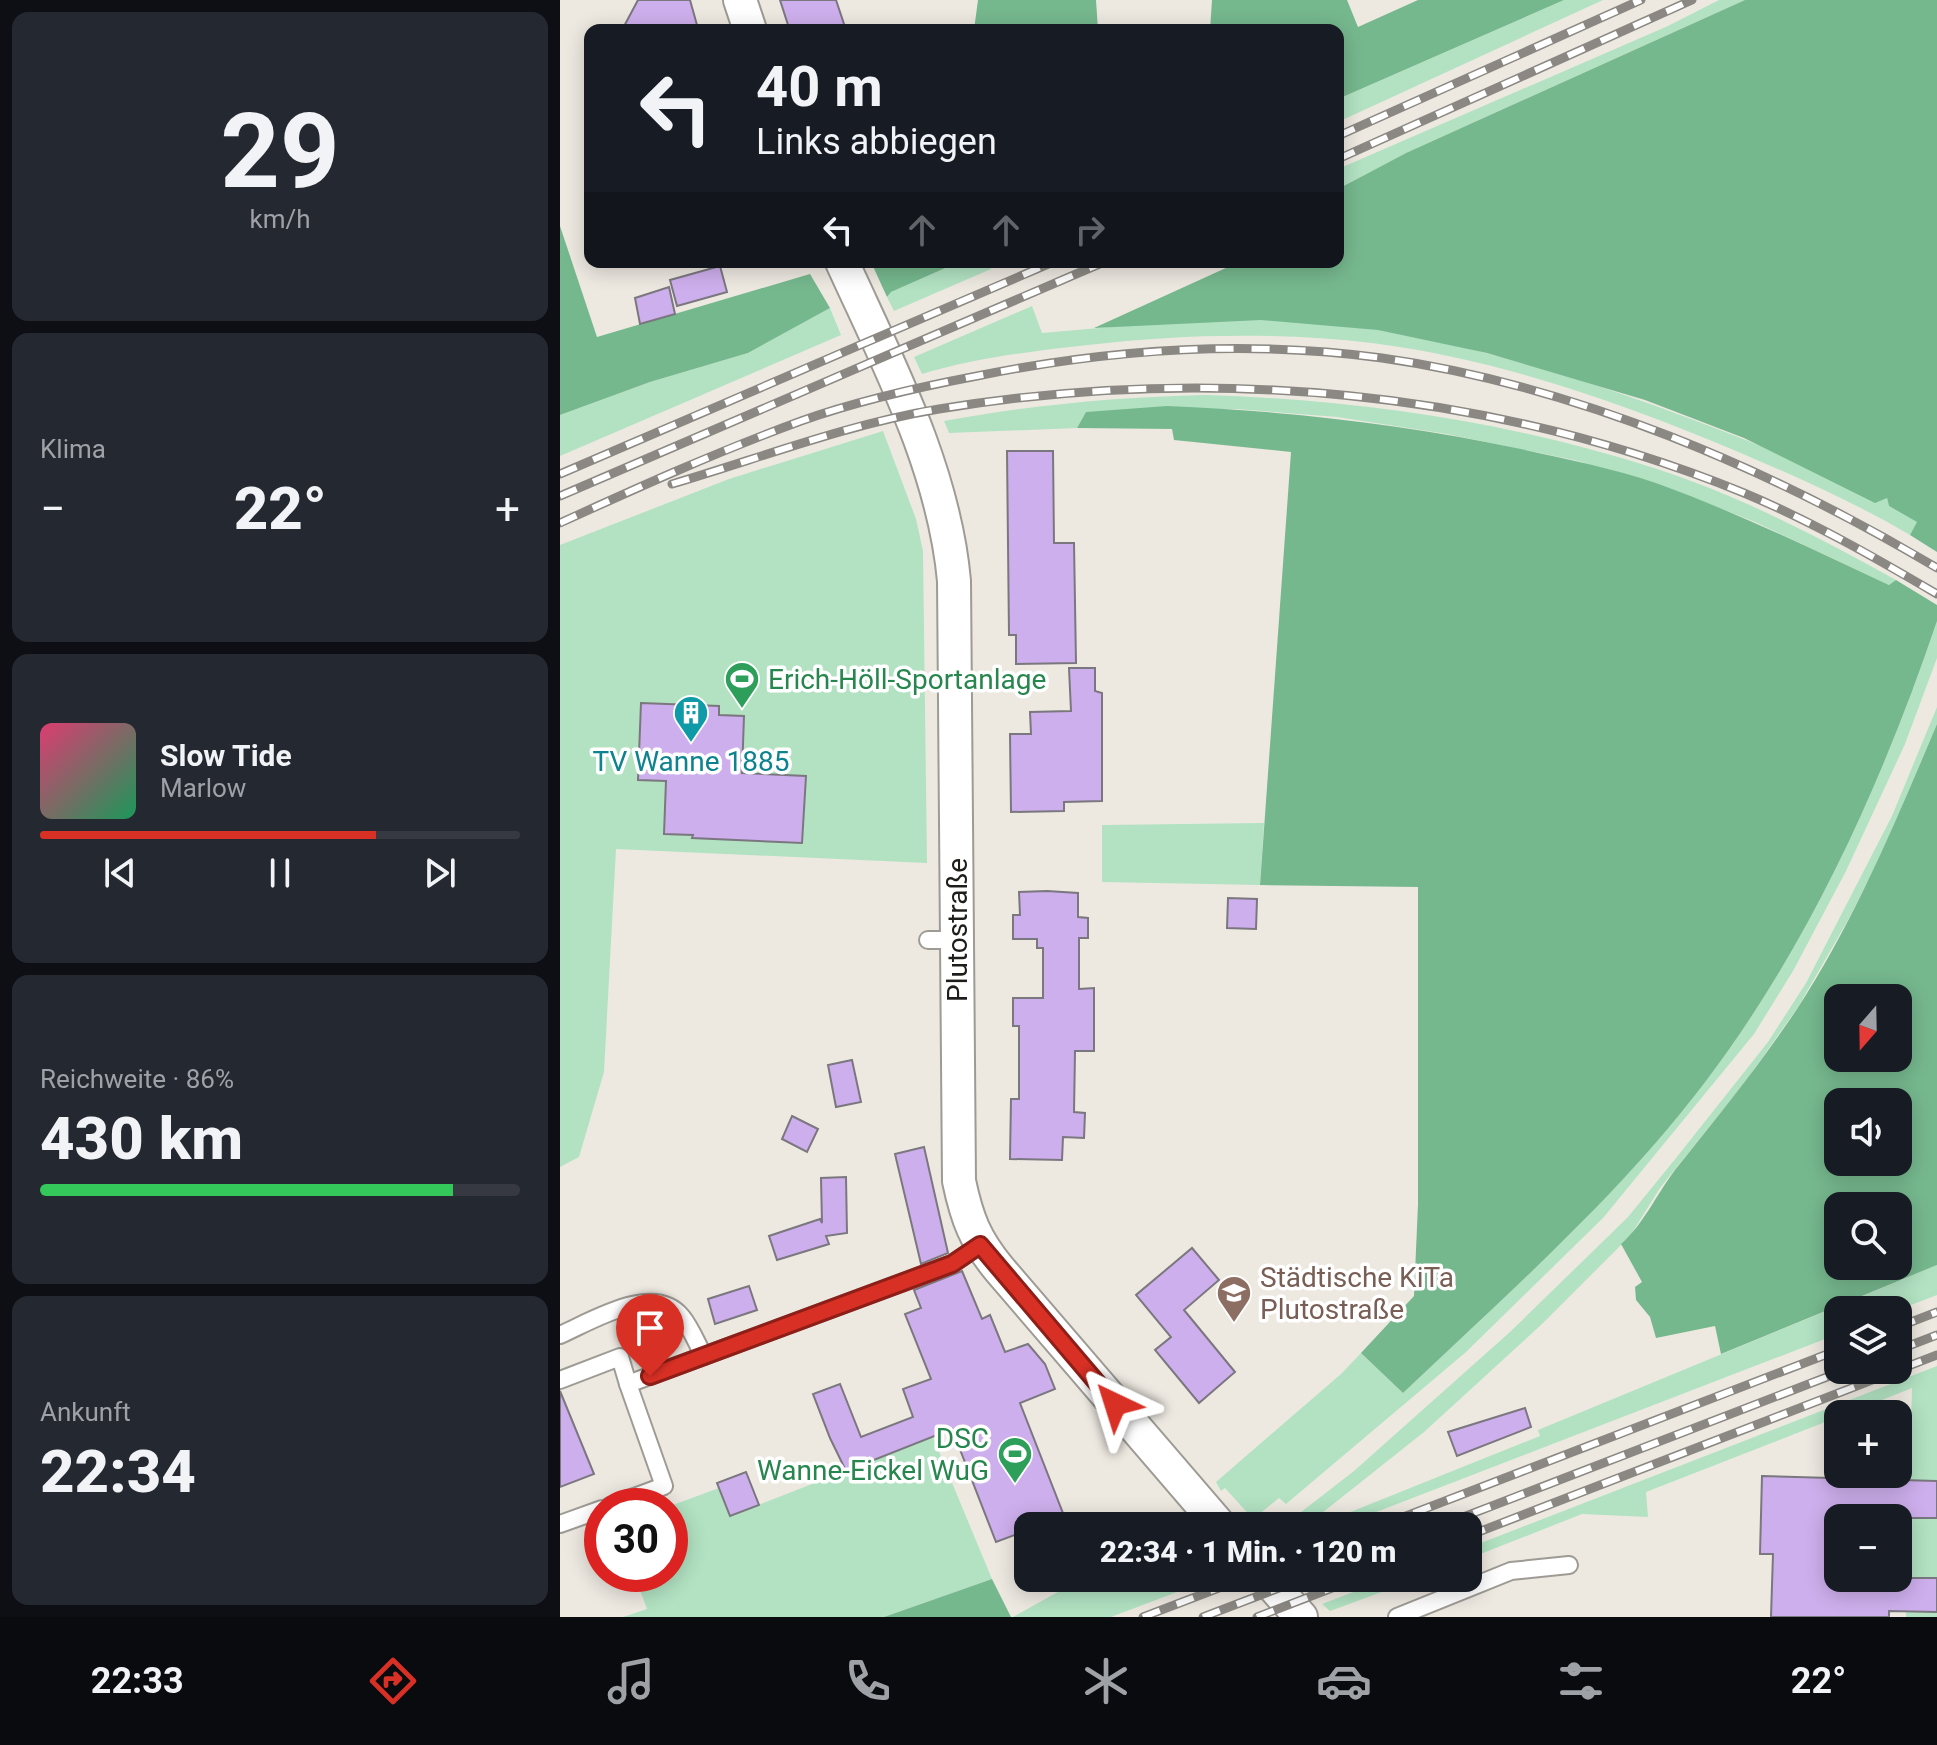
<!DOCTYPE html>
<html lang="de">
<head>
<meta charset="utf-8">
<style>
  body { margin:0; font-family:Roboto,sans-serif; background:#242831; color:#f1f3f6; height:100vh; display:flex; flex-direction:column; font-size:30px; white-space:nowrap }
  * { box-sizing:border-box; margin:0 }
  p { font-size:26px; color:#9ea1a6 }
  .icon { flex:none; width:44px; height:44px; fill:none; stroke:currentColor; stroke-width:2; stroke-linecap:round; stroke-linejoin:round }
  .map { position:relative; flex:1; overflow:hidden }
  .details { display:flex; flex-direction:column; gap:12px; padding:12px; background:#0d0f14; width:560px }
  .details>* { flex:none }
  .banner { position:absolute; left:24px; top:24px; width:760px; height:244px; border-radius:16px; box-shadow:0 4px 20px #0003; background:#171b24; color:#f1f3f6; overflow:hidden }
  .needle { width:52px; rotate:200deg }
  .controls { position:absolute; left:1264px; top:984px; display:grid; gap:16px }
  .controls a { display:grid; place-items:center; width:88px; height:88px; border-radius:16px; background:#171b24; box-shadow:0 4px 20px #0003; font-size:40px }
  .speed { position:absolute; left:24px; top:1488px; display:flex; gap:16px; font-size:40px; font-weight:700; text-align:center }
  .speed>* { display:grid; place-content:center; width:104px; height:104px; border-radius:50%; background:#171b24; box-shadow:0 4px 20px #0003; line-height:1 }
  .speed .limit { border:12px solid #d22; background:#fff; color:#111 }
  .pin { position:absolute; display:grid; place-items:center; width:68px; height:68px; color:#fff; margin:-82px -34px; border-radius:50% 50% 50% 0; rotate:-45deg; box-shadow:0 0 8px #0007 }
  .pin .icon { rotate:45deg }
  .me { position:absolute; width:88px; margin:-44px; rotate:319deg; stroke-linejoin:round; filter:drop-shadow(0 0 6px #0008) }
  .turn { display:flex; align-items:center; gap:28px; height:168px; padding:0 40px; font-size:36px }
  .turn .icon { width:104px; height:104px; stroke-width:2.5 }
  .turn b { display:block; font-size:56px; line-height:68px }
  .lanes { display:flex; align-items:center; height:76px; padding:0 40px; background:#0003; justify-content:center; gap:40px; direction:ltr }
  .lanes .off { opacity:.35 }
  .big { font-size:60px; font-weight:800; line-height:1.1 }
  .details .card { flex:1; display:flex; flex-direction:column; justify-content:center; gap:12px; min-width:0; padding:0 28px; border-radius:16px; background:#242831 }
  .details .dial { align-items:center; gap:0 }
  .dial b { font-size:104px; line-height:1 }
  .song { display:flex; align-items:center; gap:24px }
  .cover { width:96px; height:96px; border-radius:12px; background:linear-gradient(135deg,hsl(340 70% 55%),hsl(150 70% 35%)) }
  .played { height:8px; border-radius:4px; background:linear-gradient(90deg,#d93025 70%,#363941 70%) }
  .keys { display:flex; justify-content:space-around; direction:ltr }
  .heat { display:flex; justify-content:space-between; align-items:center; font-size:44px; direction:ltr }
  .charge { height:12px; border-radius:6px; background:linear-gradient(90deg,#34c759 86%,#363941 0) }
  .trip { position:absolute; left:454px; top:1512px; width:468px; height:80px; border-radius:16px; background:#171b24; box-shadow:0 4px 20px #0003; font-weight:800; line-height:80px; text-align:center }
  .tabs { display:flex; height:128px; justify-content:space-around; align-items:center; background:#090b0e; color:#9ea1a6 }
  .tabs .icon { width:56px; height:56px }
  .tabs .on { color:#d93025 }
  .tabs b { font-size:36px; color:#f1f3f6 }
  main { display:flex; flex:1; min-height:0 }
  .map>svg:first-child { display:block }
  .green { fill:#b2e2c2 }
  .forest { fill:#76b88e; fill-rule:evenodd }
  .building { fill:#ceafed; stroke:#7b777f; stroke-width:2 }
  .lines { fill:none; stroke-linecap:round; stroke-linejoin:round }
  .lane-casing { stroke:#9e9b94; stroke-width:20 }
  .street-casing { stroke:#9e9b94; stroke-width:36 }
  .lane { stroke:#fff; stroke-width:16 }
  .street { stroke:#fff; stroke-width:32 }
  .rail-casing { stroke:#8b8883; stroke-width:9 }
  .rail { stroke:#fff; stroke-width:6; stroke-dasharray:18; stroke-linecap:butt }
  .route-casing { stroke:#8d1f18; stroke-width:20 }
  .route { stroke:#d93025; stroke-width:14 }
  .labels { text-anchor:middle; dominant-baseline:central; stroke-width:7; stroke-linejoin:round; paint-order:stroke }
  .leisure-label { font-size:28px; fill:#27864d; stroke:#fff; text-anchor:start }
  .culture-label { font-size:28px; fill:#0d838f; stroke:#fff }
  .street-label { font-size:28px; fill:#1e1d1a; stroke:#fff }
  .education-label { font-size:28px; fill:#785e54; stroke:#fff; text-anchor:start }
</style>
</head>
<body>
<main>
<section class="details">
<div class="card dial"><b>29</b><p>km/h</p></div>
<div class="card"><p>Klima</p>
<div class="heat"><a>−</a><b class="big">22°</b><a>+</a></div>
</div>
<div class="card">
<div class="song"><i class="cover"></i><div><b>Slow Tide</b><p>Marlow</p></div></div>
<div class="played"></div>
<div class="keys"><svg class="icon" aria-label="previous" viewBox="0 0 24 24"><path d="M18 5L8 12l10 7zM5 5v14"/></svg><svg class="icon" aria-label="pause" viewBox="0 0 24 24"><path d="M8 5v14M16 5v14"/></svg><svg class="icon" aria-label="next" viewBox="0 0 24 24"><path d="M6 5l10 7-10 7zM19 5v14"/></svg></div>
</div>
<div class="card"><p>Reichweite · 86%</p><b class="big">430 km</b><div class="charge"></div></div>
<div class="card"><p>Ankunft</p><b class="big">22:34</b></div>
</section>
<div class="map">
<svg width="1377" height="1617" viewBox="0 0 1377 1617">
  <rect width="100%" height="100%" fill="#ede9e1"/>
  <!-- green -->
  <g class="green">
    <polygon points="1004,0 1043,0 778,122 778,99"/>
    <polygon points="1159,0 1185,0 846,153 778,189 778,169 1108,26"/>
    <polygon points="399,262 433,262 430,264 431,269 334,311 327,297 331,292"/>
    <path d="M 472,306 L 482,333 C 593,323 710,311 821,330 C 997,361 1163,429 1327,498 L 1329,506 L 1358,522 L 1350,535 C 1294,502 1235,476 1176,451 C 1060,402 937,359 812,343 C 718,332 622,334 528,345 C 472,351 416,358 362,374 L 354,357 Z"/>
    <polygon points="270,308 281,335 0,456 0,415 90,382 188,353"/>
    <path d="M 646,395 C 798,400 948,421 1094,468 C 1178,495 1259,537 1336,580 L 1329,585 L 1195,522 L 1093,482 L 1014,460 L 887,434 L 777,417 L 676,409 L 526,412 L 517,428 L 389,433 L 384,421 C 471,405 557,397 646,395 Z"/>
    <polygon points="323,431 356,519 363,551 367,863 56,849 44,1072 19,1157 0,1167 0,545 169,479"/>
    <path d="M 1377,621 L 1377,658 L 1345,744 L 1286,871 L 1233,971 L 1194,1034 L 1043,1218 L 906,1352 L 726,1504 L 719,1498 L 693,1519 L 665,1488 L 661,1491 L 656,1482 L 781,1374 L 801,1353 L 843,1393 C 928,1312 1016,1234 1093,1146 C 1226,995 1313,810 1377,621 Z"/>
    <polygon points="1377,707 1377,724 1322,854 1288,920 1238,1007 1183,1085 1100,1188 1070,1236 982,1324 864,1432 757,1517 778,1517 980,1436 978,1430 1377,1265 1377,1295 1338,1310 1278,1310 1278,1334 780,1526 723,1526 794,1471 950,1332 1068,1217 1116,1158 1208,1042 1246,983 1332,816"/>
    <polygon points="704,823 700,885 542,882 542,825"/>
    <polygon points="1377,1366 1377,1617 1346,1617 1352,1388 1287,1414 1278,1414 1278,1417 1086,1492 1088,1517 1022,1514 908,1559 908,1548"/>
    <polygon points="373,1437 432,1579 324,1617 63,1617 87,1609 74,1574 110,1574 110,1506 159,1488 170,1516"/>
    <polygon points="523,1578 654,1578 551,1617 453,1617"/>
    <polygon points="830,1578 860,1578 770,1611 762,1604"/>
  </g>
  <!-- forest -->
  <g class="forest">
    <polygon points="418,0 536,0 538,30 414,30"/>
    <polygon points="652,0 787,0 798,27 858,0 1004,0 778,99 778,30 650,30"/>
    <polygon points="1185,0 1377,0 1377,552 1350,535 1357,522 1329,506 1327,498 1315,503 1184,438 1085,400 927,353 818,330 701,320 534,328 679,262 778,262 778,189 846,153"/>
    <polygon points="0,226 37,337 250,274 270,308 188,353 90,382 0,415"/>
    <polygon points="311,262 399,262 331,292 327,297"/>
    <path d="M 607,406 C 727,411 843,424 961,449 C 1006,459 1052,468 1096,483 C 1176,512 1252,549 1329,585 L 1336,580 L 1377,605 L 1377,621 C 1313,810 1226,995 1093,1146 C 1016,1234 927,1313 843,1393 L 801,1353 L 854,1296 L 858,1204 L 858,887 L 700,885 L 731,452 L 614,440 L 612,429 L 517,428 L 526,412 Z"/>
    <path d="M 1377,724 L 1377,1265 L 1161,1354 L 1155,1326 L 1096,1338 L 1090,1317 L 1076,1300 L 1075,1287 L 1082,1282 L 1061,1244 C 1085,1223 1099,1189 1119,1165 C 1160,1114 1201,1063 1237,1009 C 1295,920 1336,821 1377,724 ZM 1338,998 L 1338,1058 L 1278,1058 L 1278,998 ZM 1278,1102 L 1338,1102 L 1338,1162 L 1278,1162 ZM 1278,1206 L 1338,1206 L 1338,1266 L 1278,1266 Z"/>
    <polygon points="432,1579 451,1617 324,1617"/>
  </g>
  <!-- building -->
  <g class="building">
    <polygon points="78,0 130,0 137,25 119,30 62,30"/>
    <polygon points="220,0 276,0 286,30 229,28"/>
    <polygon points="160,266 167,292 117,306 110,280"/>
    <polygon points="109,287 115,314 80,324 75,298"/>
    <polygon points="447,451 493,451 494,543 514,543 516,663 456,664 456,635 449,635"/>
    <polygon points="509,668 535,668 535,691 542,693 542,801 504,802 504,811 451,812 450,734 471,734 470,712 511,711"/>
    <polygon points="81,703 159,706 159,715 184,716 182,773 246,776 242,843 132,838 133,835 104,834 106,781 78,780"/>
    <polygon points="487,891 518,893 518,917 528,918 528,938 519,938 519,989 534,988 534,1051 515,1051 514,1112 525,1113 524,1138 503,1137 502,1160 450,1159 451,1099 459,1099 459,1026 453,1026 453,998 483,998 483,948 477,948 477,939 453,939 453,915 460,915 459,892"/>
    <polygon points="668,898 697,899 696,929 667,928"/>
    <polygon points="292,1060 301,1102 276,1107 268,1065"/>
    <polygon points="232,1116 258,1129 247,1152 222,1139"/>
    <polygon points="364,1147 388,1253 361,1264 335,1154"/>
    <polygon points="286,1177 287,1233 266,1236 269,1244 217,1260 209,1236 260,1219 262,1223 261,1178"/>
    <polygon points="632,1248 659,1280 624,1310 675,1372 639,1403 595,1350 611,1337 576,1295"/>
    <polygon points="402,1271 422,1319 430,1315 445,1352 468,1344 485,1364 495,1389 460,1403 508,1526 468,1526 468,1530 436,1542 392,1429 286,1471 270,1438 253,1394 280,1384 301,1437 353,1417 343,1389 371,1379 345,1314 361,1308 354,1290"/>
    <polygon points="189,1286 197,1310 155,1324 148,1299"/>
    <polygon points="0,1391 34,1474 0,1487"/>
    <polygon points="965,1408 971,1427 897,1456 888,1432"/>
    <polygon points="186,1472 199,1505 170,1516 157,1483"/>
    <polygon points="1202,1476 1377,1481 1377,1518 1278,1518 1278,1578 1377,1578 1377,1612 1329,1611 1329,1617 1211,1617 1213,1554 1200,1554"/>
  </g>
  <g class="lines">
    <defs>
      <g id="lane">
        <polyline points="368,940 397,940"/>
        <path d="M 0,1335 C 32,1321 94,1282 122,1317 C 131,1328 137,1344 144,1356"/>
        <polyline points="0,1380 60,1357 68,1384"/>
        <polyline points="50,1506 104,1486 68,1384 392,1264 420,1245"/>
        <polyline points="0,1524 42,1509"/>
        <polyline points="837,1617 951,1571 1009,1565"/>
      </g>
      <g id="street">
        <polyline points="180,0 190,30"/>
        <path d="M 282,262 C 328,363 384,469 394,581 L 399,1181 C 407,1219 415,1240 440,1270 L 660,1526"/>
        <polyline points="706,1578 741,1617"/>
      </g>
    </defs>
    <!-- lane casing -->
    <use href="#lane" class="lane-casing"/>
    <!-- street casing -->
    <use href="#street" class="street-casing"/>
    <!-- lane -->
    <use href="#lane" class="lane"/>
    <!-- street -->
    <use href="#street" class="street"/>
    <defs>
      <g id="rail">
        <polyline points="778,136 1081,0"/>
        <polyline points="778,159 1132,0"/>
        <polyline points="0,474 493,262"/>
        <path d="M 112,484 C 200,458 288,424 379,409 C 648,365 930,389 1184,493 C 1251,521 1314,557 1377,594"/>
        <polyline points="0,496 544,262"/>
        <path d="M 0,523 C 79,487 159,451 241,421 C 297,401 359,387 417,376 C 550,349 688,340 822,358 C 1014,385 1211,469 1377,568"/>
        <polyline points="1338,1327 1377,1312"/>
        <polyline points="1338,1350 1377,1335"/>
        <polyline points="820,1526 1278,1350"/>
        <polyline points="880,1526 1285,1370"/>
        <polyline points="908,1536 1377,1355"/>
        <polyline points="583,1617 685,1578"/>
        <polyline points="643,1617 745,1578"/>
        <polyline points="697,1617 798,1578"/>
      </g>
    </defs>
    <!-- rail casing -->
    <use href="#rail" class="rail-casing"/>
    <!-- rail -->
    <use href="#rail" class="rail"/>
  </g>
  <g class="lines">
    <defs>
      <polyline id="route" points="90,1376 392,1264 420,1245 555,1404"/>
    </defs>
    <!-- route casing -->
    <use href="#route" class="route-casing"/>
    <!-- route -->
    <use href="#route" class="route"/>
  </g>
  <!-- icons -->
  <defs>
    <symbol id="stadium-pin" viewBox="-11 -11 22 30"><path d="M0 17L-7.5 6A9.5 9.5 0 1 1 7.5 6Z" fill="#2e9e5b" stroke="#fff"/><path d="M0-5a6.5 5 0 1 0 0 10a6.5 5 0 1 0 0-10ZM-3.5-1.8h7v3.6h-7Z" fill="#fff"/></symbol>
    <symbol id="building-pin" viewBox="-11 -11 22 30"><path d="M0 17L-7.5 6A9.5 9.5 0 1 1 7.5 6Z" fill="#0f9aa8" stroke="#fff"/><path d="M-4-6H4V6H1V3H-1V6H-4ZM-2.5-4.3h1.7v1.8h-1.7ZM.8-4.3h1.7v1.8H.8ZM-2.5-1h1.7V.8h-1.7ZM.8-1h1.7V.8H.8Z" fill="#fff"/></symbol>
    <symbol id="school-pin" viewBox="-11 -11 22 30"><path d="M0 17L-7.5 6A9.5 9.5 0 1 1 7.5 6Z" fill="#8d6e63" stroke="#fff"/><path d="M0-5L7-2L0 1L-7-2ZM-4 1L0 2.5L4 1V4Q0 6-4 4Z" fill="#fff"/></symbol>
  </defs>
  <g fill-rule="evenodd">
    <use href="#stadium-pin" x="162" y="659" width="40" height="54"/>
    <use href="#building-pin" x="111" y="693" width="40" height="54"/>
    <use href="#school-pin" x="654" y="1273" width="40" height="54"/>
    <use href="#stadium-pin" x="435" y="1434" width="40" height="54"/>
  </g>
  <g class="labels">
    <!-- leisure labels -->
    <g class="leisure-label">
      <text x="208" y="679">Erich-Höll-Sportanlage</text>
      <text x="429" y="1438" text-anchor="end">DSC<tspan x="429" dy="32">Wanne-Eickel WuG</tspan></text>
    </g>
    <!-- culture labels -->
    <g class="culture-label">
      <text x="131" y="761">TV Wanne 1885</text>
    </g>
    <!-- street labels -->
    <g class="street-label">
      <text transform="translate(397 930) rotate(-90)">Plutostraße</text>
    </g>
    <!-- education labels -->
    <g class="education-label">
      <text x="700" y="1277">Städtische KiTa<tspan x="700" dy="32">Plutostraße</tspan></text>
    </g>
  </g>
</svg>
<div class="controls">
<a><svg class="needle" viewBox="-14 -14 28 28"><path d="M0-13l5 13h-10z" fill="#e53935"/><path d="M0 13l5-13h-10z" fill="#9ea1a6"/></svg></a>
<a><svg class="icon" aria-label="sound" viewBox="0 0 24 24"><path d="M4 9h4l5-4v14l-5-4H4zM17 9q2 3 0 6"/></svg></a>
<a><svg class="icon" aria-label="search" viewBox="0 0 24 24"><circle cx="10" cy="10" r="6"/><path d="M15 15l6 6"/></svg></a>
<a><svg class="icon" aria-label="layers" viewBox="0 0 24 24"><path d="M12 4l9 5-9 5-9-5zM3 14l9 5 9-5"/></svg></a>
<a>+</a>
<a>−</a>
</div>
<div class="speed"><div class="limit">30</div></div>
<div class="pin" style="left:90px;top:1376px;background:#d93025"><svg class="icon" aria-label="arrive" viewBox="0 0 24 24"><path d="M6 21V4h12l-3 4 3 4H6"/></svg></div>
<svg class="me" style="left:555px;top:1404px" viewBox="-20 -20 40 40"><path d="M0-17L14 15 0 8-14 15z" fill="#d93025" stroke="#fff" stroke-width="4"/></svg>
<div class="trip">22:34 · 1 Min. · 120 m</div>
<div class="banner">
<div class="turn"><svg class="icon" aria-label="left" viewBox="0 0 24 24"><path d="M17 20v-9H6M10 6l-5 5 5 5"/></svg><div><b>40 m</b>Links abbiegen</div></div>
<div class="lanes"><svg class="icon" aria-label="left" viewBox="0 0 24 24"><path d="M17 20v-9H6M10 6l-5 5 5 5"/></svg><svg class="icon off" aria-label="ahead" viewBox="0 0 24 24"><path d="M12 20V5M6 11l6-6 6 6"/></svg><svg class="icon off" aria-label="ahead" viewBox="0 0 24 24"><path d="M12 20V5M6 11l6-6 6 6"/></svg><svg class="icon off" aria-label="right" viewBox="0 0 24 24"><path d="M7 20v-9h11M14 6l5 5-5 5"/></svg></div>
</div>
</div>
</main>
<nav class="tabs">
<b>22:33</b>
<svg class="icon on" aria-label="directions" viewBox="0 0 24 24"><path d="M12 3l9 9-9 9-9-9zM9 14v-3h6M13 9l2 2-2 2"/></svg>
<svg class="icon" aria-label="music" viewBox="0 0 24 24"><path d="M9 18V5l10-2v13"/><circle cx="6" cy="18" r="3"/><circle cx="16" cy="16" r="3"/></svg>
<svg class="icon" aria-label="phone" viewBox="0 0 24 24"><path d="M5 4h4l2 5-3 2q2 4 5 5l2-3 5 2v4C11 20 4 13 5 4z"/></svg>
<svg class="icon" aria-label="climate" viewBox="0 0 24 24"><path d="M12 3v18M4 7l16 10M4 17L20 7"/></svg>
<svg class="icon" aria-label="car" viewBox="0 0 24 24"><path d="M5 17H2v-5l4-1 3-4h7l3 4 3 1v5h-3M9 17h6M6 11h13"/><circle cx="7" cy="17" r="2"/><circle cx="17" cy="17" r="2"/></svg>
<svg class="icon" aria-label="filters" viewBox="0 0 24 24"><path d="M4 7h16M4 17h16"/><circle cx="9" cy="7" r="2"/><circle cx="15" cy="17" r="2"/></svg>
<b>22°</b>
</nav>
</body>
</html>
